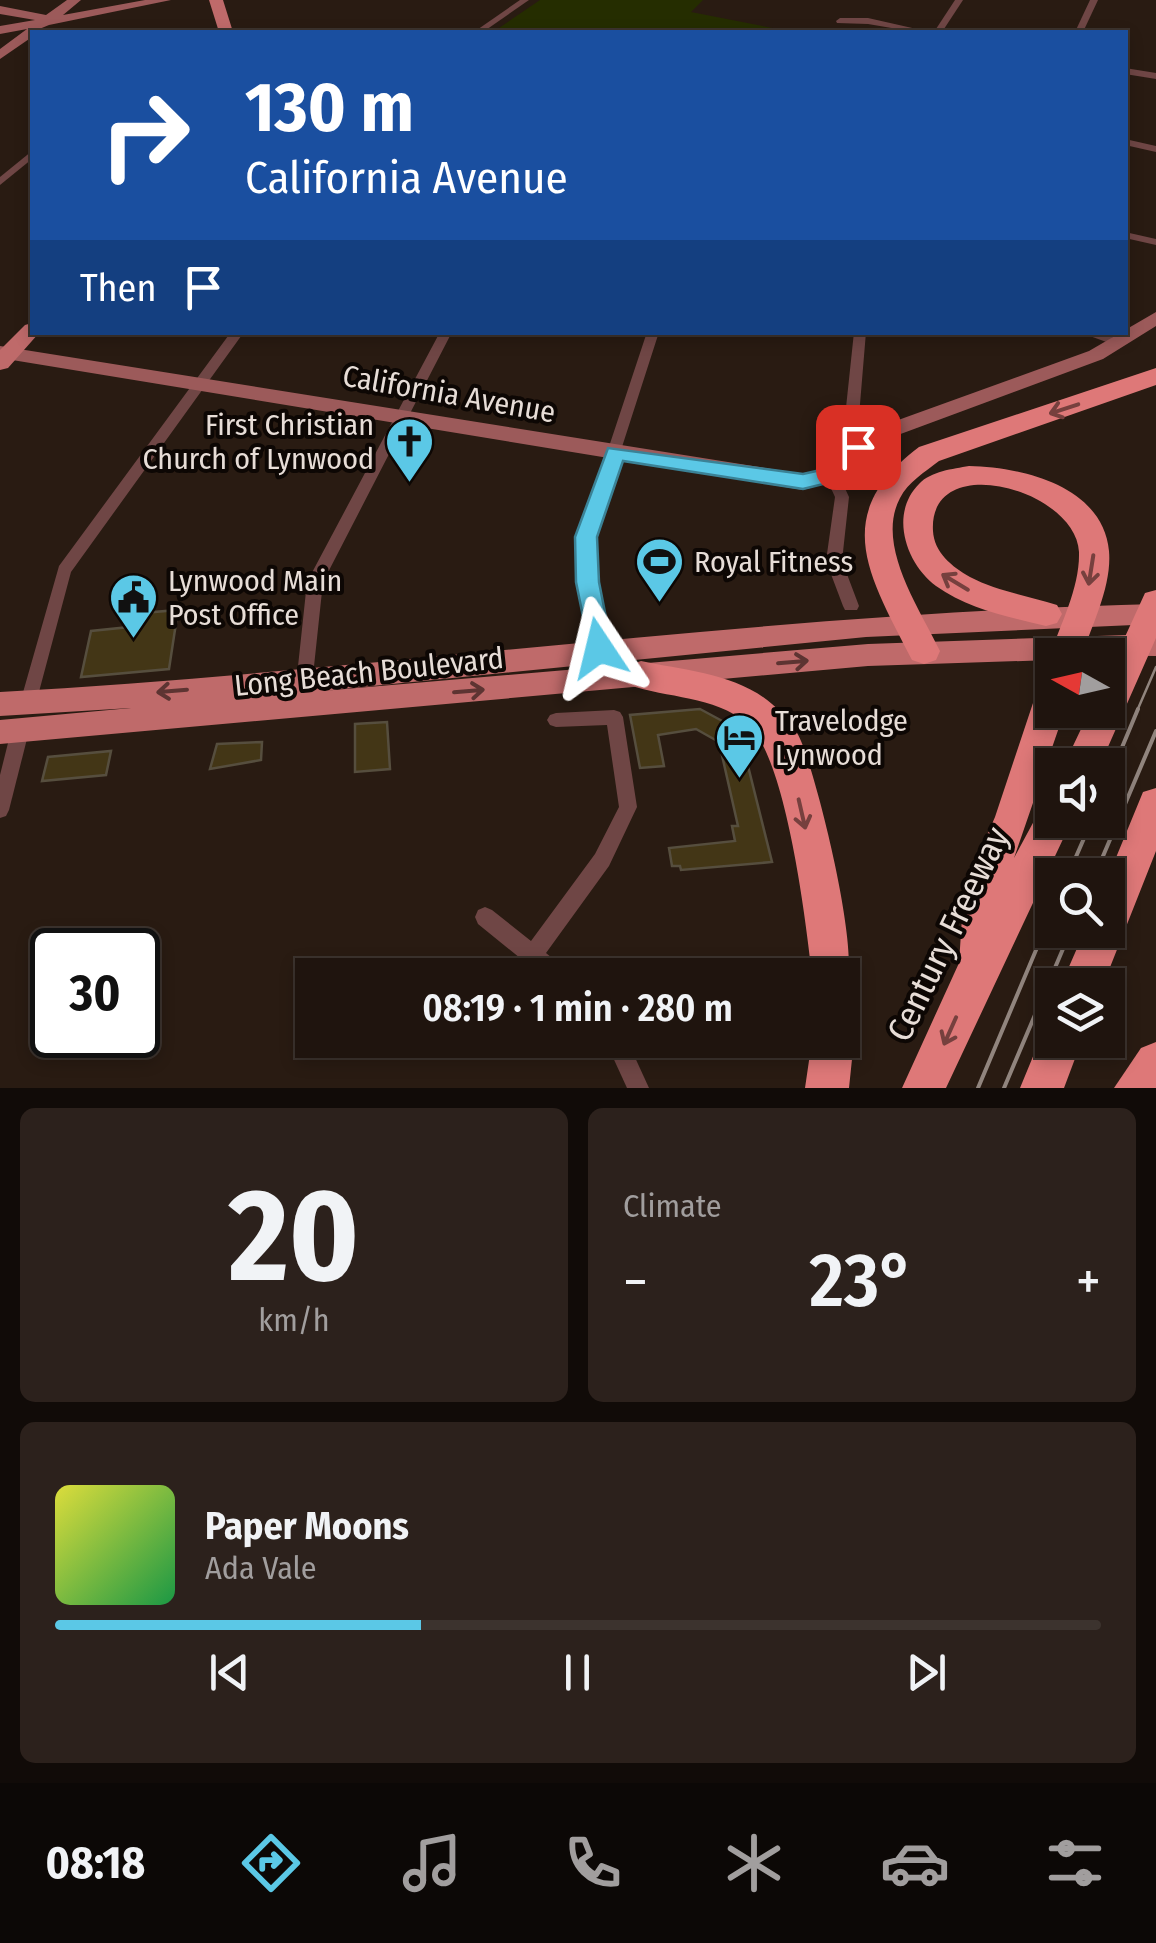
<!DOCTYPE html>
<html lang="en">
<head>
<meta charset="utf-8">
<style>
  body { margin:0; font-family:"Fira Sans Condensed",sans-serif; background:#2c211c; color:#f1f3f6; height:100vh; display:flex; flex-direction:column; font-size:38px; white-space:nowrap }
  * { box-sizing:border-box; margin:0 }
  p { font-size:32px; color:#a19e9e }
  .icon { flex:none; width:55px; height:55px; fill:none; stroke:currentColor; stroke-width:2; stroke-linecap:round; stroke-linejoin:round }
  .map { position:relative; height:1088px; overflow:hidden }
  .drawer { display:flex; flex-direction:column; gap:20px; padding:20px; background:#110b08; flex:1 }
  .drawer>* { flex:none }
  .top-card { position:absolute; left:30px; top:30px; width:1098px; height:305px; border-radius:0px; box-shadow:0 5px 15px #0003,0 0 0 2px #3c332e; background:#1a4fa0; color:#fff; overflow:hidden }
  .needle { width:65px; rotate:278deg }
  .controls { position:absolute; left:1035px; top:638px; display:grid; gap:20px }
  .controls a { display:grid; place-items:center; width:90px; height:90px; border-radius:0px; background:#1f140e; box-shadow:0 5px 15px #0003,0 0 0 2px #3c332e; font-size:50px }
  .speed { position:absolute; left:30px; top:928px; display:flex; gap:20px; font-size:50px; font-weight:700; text-align:center }
  .speed>* { display:grid; place-content:center; width:130px; height:130px; border-radius:50%; background:#1f140e; box-shadow:0 5px 15px #0003,0 0 0 2px #3c332e; line-height:1 }
  .speed .limit { border:5px solid #111; border-radius:15px; background:#fff; color:#111 }
  .pin { position:absolute; display:grid; place-items:center; width:85px; height:85px; color:#fff; margin:-42px; border-radius:20px; box-shadow:0 5px 15px #0006 }
  .me { position:absolute; width:110px; margin:-55px; rotate:350deg; stroke-linejoin:round; filter:drop-shadow(0 0 8px #0008) }
  .turn { display:flex; align-items:center; gap:35px; height:210px; padding:0 50px; font-size:45px }
  .turn .icon { width:130px; height:130px; stroke-width:2.5 }
  .turn b { display:block; font-size:70px; line-height:85px }
  .then { display:flex; align-items:center; height:95px; padding:0 50px; background:#0003; gap:20px; font-size:38px }
  .big { font-size:75px; font-weight:600; line-height:1.1 }
  .drawer .card { flex:1; display:flex; flex-direction:column; justify-content:center; gap:15px; min-width:0; padding:0 35px; border-radius:15px; background:#2c211c }
  .drawer .dial { align-items:center; gap:0 }
  .dial b { font-size:130px; line-height:1 }
  .song { display:flex; align-items:center; gap:30px }
  .cover { width:120px; height:120px; border-radius:15px; background:linear-gradient(135deg,hsl(60 70% 55%),hsl(140 70% 35%)) }
  .played { height:10px; border-radius:5px; background:linear-gradient(90deg,#5bc8e6 35%,#3c332e 35%) }
  .keys { display:flex; justify-content:space-around; direction:ltr }
  .heat { display:flex; justify-content:space-between; align-items:center; font-size:55px; direction:ltr }
  .drawer .tiles { flex:1; display:grid; gap:20px; grid-template-columns:1fr 1fr }
  .card:last-child { grid-column:span 2 }
  .trip { position:absolute; left:295px; top:958px; width:565px; height:100px; border-radius:0px; background:#1f140e; box-shadow:0 5px 15px #0003,0 0 0 2px #3c332e; font-weight:600; line-height:100px; text-align:center }
  .dock { display:flex; height:160px; justify-content:space-around; align-items:center; background:#0c0806; color:#a19e9e }
  .dock .icon { width:70px; height:70px }
  .dock .selected { color:#5bc8e6 }
  .dock b { font-size:45px; color:#f1f3f6 }
  .map>svg:first-child { display:block }
  .green { fill:#252d00 }
  .building { fill:#433616; stroke:#564e3e; stroke-width:2.5 }
  .lines { fill:none; stroke-linecap:round; stroke-linejoin:round }
  .street { fill:#6f4645; fill-rule:evenodd }
  .secondary { fill:#9c5a5a; fill-rule:evenodd }
  .primary { fill:#bf6a6a; fill-rule:evenodd }
  .highway { fill:#de7878; fill-rule:evenodd }
  .tram-far1 { stroke:#91857e; stroke-width:2.5 }
  .tram { stroke:#91857e; stroke-width:4 }
  .oneway { stroke:#76403e }
  .oneway2 { stroke:#5d3432 }
  .route { fill:#5bc8e6; stroke:#3b8296; stroke-width:2.5 }
  .labels { text-anchor:middle; dominant-baseline:central; stroke-width:8; stroke-linejoin:round; paint-order:stroke }
  .street-label { font-size:30px; fill:#e7ddd7; stroke:#0d0704 }
  .poi-label { font-size:30px; fill:#e7ddd7; stroke:#0d0704; text-anchor:start }
  .near-street-label { font-size:35px; fill:#e7ddd7; stroke:#0d0704 }
</style>
</head>
<body>
<div class="map">
<svg width="1156" height="1088" viewBox="0 0 1156 1088">
  <rect width="100%" height="100%" fill="#291b12"/>
  <!-- green -->
  <polygon class="green" points="540,0 703,0 691,12 793,32 493,32"/>
  <!-- building -->
  <g class="building">
    <polygon points="178,610 169,669 81,677 91,631 129,627 131,614"/>
    <polygon points="700,709 739,730 772,862 681,870 680,866 672,866 669,848 735,841 732,826 738,826 719,742 696,729 658,735 664,766 640,768 630,715"/>
    <polygon points="387,722 390,769 355,772 355,724"/>
    <polygon points="262,742 261,760 210,769 217,744"/>
    <polygon points="111,751 106,775 42,781 48,757"/>
  </g>
  <g class="lines">
    <!-- street -->
    <g class="street">
      <polygon points="520,0 529,0 483,32 474,32"/>
      <polygon points="955,0 963,0 942,32 934,32"/>
      <polygon points="1090,0 1098,0 1083,32 1075,32"/>
      <polygon points="840,18 868,18 930,32 915,32 868,24 837,23 836,21"/>
      <polygon points="1125,68 1156,73 1156,79 1125,74"/>
      <polygon points="1125,139 1156,146 1156,152 1125,145"/>
      <polygon points="32,151 32,159 0,185 0,177"/>
      <polygon points="1125,232 1156,239 1156,245 1125,238"/>
      <polygon points="231,332 244,332 71,572 36,703 34,708 28,710 22,708 20,703 59,566"/>
      <polygon points="440,332 452,332 323,582 312,685 310,690 304,692 298,690 296,685 307,582"/>
      <polygon points="647,332 659,332 593,537 596,583 607,648 605,653 599,655 593,653 591,648 580,583 579,537"/>
      <polygon points="854,332 866,332 859,416 879,437 872,442 867,440 845,417"/>
      <polygon points="1079,332 1100,332 1126,343 1120,347"/>
      <polygon points="832,470 837,471 849,497 842,561 859,606 857,610 845,610 843,606 826,561 835,497 825,475"/>
      <polygon points="614,710 620,712 623,717 637,807 609,866 546,953 564,968 567,975 541,975 478,924 475,917 478,910 485,907 492,910 531,941 595,854 619,807 607,725 556,727 550,725 547,720 550,715 556,713"/>
      <polygon points="20,724 26,726 29,731 9,810 6,816 0,818 0,775 11,731 14,726"/>
      <polygon points="605,1040 627,1040 649,1088 627,1088"/>
    </g>
    <!-- secondary -->
    <g class="secondary">
      <polygon points="67,0 81,0 63,15 145,0 171,0 49,25 32,32 32,37 0,59 0,49 27,29 0,34 0,26 35,20 0,14 0,6 46,15"/>
      <polygon points="1156,312 1156,326 1103,359 879,442 839,480 803,490 0,358 0,346 803,474 825,469 865,432 1089,351"/>
    </g>
    <!-- primary -->
    <g class="primary">
      <polygon points="209,0 223,0 233,32 219,32"/>
      <polygon points="32,323 32,332 39,333 8,368 0,370 0,350 25,325"/>
      <path d="M 1156,604 L 1156,624 L 866,637 L 322,691 L 868,644 L 1156,634 L 1156,656 L 1052,655 L 1052,660 L 868,666 L 0,744 L 0,720 L 131,708 L 0,716 L 0,692 C 386,670 769,613 1156,604 Z"/>
    </g>
    <!-- highway -->
    <g class="highway">
      <path d="M 1156,368 L 1156,385 L 939,461 C 925,472 908,482 900,498 C 875,545 920,609 940,651 L 936,660 L 924,664 L 912,660 C 870,577 828,515 919,447 Z"/>
      <path d="M 969,466 C 1022,467 1103,486 1109,551 C 1112,585 1093,623 1082,655 L 1052,655 L 1052,661 L 1050,655 C 1061,623 1080,587 1079,552 C 1076,489 928,449 933,531 C 934,552 952,567 970,577 C 997,591 1028,596 1057,605 L 1062,614 L 1057,623 L 1046,626 C 1009,617 968,609 936,586 C 906,564 889,514 919,484 C 931,471 953,469 969,466 Z"/>
      <polygon points="1156,590 1156,638 1100,765 1064,765 1090,710 1108,710 1108,674 1145,593"/>
      <path d="M 641,661 C 683,670 738,674 772,704 C 783,713 796,728 801,741 C 818,782 861,953 846,989 L 842,991 L 842,975 L 812,975 C 806,921 786,756 747,723 C 714,696 667,698 629,685 L 624,675 L 629,665 Z"/>
      <polygon points="1052,683 1052,710 1065,710 1014,858 1041,808 1052,804 1052,820 1072,820 946,1088 902,1088 959,963 964,888 995,817 1035,697 1040,687"/>
      <polygon points="1156,788 1156,851 1103,985 1061,985 1085,930 1108,930 1108,877 1143,792"/>
      <polygon points="1052,1022 1052,1040 1082,1040 1064,1088 1020,1088 1046,1025"/>
      <polygon points="842,1023 854,1040 849,1088 805,1088 812,1040 842,1040"/>
      <polygon points="1156,1042 1156,1088 1114,1088 1141,1048"/>
    </g>
    <!-- tram-far1 -->
    <polyline class="tram-far1" points="1137,711 1156,667"/>
    <!-- tram -->
    <g class="tram">
      <polyline points="1108,781 1138,709"/>
      <polyline points="1068,875 1092,820"/>
      <polyline points="1095,875 1156,731"/>
      <polyline points="978,1088 1052,912"/>
      <polyline points="1004,1088 1071,930"/>
    </g>
  </g>
  <!-- one-way arrows -->
  <defs><path id="oneway-shaft" d="M-6 0H5M1.5-3L5.5 0L1.5 3" fill="none" stroke-width="1.6" stroke-linecap="round" stroke-linejoin="round" transform="scale(2.5)"/></defs>
  <g class="oneway">
    <use href="#oneway-shaft" transform="translate(1064 409) rotate(162)"/>
    <use href="#oneway-shaft" transform="translate(1091 570) rotate(99)"/>
    <use href="#oneway-shaft" transform="translate(955 582) rotate(-149)"/>
    <use href="#oneway-shaft" transform="translate(802 814) rotate(77)"/>
    <use href="#oneway-shaft" transform="translate(950 1031) rotate(114)"/>
  </g>
  <g class="oneway2">
    <use href="#oneway-shaft" transform="translate(793 662) rotate(-5)"/>
    <use href="#oneway-shaft" transform="translate(172 691) rotate(175)"/>
    <use href="#oneway-shaft" transform="translate(469 691) rotate(-5)"/>
  </g>
  <!-- route -->
  <polygon class="route" points="858,440 868,447 840,480 803,489 623,461 597,537 599,582 612,648 608,656 591,656 576,582 575,537 608,448 803,474 825,469"/>
  <!-- icons -->
  <defs>
    <symbol id="church-pin" viewBox="-11 -11 22 30"><path d="M0 17L-7.5 6A9.5 9.5 0 1 1 7.5 6Z" fill="#5bc8e6" stroke="#0d0704"/><path d="M-1.2-6h2.4v3.5h3.3v2.4h-3.3V6h-2.4V-.1h-3.3v-2.4h3.3Z" fill="#111"/></symbol>
    <symbol id="stadium-pin" viewBox="-11 -11 22 30"><path d="M0 17L-7.5 6A9.5 9.5 0 1 1 7.5 6Z" fill="#5bc8e6" stroke="#0d0704"/><path d="M0-5a6.5 5 0 1 0 0 10a6.5 5 0 1 0 0-10ZM-3.5-1.8h7v3.6h-7Z" fill="#111"/></symbol>
    <symbol id="civic-pin" viewBox="-11 -11 22 30"><path d="M0 17L-7.5 6A9.5 9.5 0 1 1 7.5 6Z" fill="#5bc8e6" stroke="#0d0704"/><path d="M-.6-6.5H3V-4.5H.6V-3L4-1V1h2V6H-6V1h2V-1L-.6-3ZM-1.2 2.5V6h2.4V2.5Z" fill="#111"/></symbol>
    <symbol id="hotel-pin" viewBox="-11 -11 22 30"><path d="M0 17L-7.5 6A9.5 9.5 0 1 1 7.5 6Z" fill="#5bc8e6" stroke="#0d0704"/><path d="M-6-4.5h1.5V1H6V5H4.5V3h-9V5H-6ZM-4 0a1.8 1.8 0 1 1 3.6 0ZM.5 0V-2.5h3Q6-2.5 6 0Z" fill="#111"/></symbol>
  </defs>
  <g fill-rule="evenodd">
    <use href="#church-pin" x="382" y="414" width="55" height="75"/>
    <use href="#stadium-pin" x="632" y="534" width="55" height="75"/>
    <use href="#civic-pin" x="106" y="570" width="55" height="75"/>
    <use href="#hotel-pin" x="712" y="710" width="55" height="75"/>
  </g>
  <g class="labels">
    <!-- street labels -->
    <g class="street-label">
      <text transform="translate(449 394) rotate(10)">California Avenue</text>
      <text transform="translate(369 672) rotate(-6)">Long Beach Boulevard</text>
    </g>
    <!-- poi labels -->
    <g class="poi-label">
      <text x="374" y="425" text-anchor="end">First Christian<tspan x="374" dy="34">Church of Lynwood</tspan></text>
      <text x="694" y="562">Royal Fitness</text>
      <text x="168" y="581">Lynwood Main<tspan x="168" dy="34">Post Office</tspan></text>
      <text x="775" y="721">Travelodge<tspan x="775" dy="34">Lynwood</tspan></text>
    </g>
    <!-- near-street labels -->
    <g class="near-street-label">
      <text transform="translate(948 934) rotate(-64)">Century Freeway</text>
    </g>
  </g>
</svg>
<div class="controls">
<a><svg class="needle" viewBox="-14 -14 28 28"><path d="M0-13l5 13h-10z" fill="#e53935"/><path d="M0 13l5-13h-10z" fill="#a19e9e"/></svg></a>
<a><svg class="icon" aria-label="sound" viewBox="0 0 24 24"><path d="M4 9h4l5-4v14l-5-4H4zM17 9q2 3 0 6"/></svg></a>
<a><svg class="icon" aria-label="search" viewBox="0 0 24 24"><circle cx="10" cy="10" r="6"/><path d="M15 15l6 6"/></svg></a>
<a><svg class="icon" aria-label="layers" viewBox="0 0 24 24"><path d="M12 4l9 5-9 5-9-5zM3 14l9 5 9-5"/></svg></a>
</div>
<div class="speed"><div class="limit">30</div></div>
<div class="pin" style="left:858px;top:447px;background:#d93025"><svg class="icon" aria-label="arrive" viewBox="0 0 24 24"><path d="M6 21V4h12l-3 4 3 4H6"/></svg></div>
<svg class="me" style="left:599px;top:648px" viewBox="-20 -20 40 40"><path d="M0-17L14 15 0 8-14 15z" fill="#5bc8e6" stroke="#fff" stroke-width="4"/></svg>
<div class="trip">08:19 · 1 min · 280 m</div>
<div class="top-card">
<div class="turn"><svg class="icon" aria-label="right" viewBox="0 0 24 24"><path d="M7 20v-9h11M14 6l5 5-5 5"/></svg><div><b>130 m</b>California Avenue</div></div>
<div class="then">Then<svg class="icon" aria-label="arrive" viewBox="0 0 24 24"><path d="M6 21V4h12l-3 4 3 4H6"/></svg></div>
</div>
</div>
<section class="drawer">
<div class="tiles">
<div class="card dial"><b>20</b><p>km/h</p></div>
<div class="card"><p>Climate</p>
<div class="heat"><a>−</a><b class="big">23°</b><a>+</a></div>
</div>
<div class="card">
<div class="song"><i class="cover"></i><div><b>Paper Moons</b><p>Ada Vale</p></div></div>
<div class="played"></div>
<div class="keys"><svg class="icon" aria-label="previous" viewBox="0 0 24 24"><path d="M18 5L8 12l10 7zM5 5v14"/></svg><svg class="icon" aria-label="pause" viewBox="0 0 24 24"><path d="M8 5v14M16 5v14"/></svg><svg class="icon" aria-label="next" viewBox="0 0 24 24"><path d="M6 5l10 7-10 7zM19 5v14"/></svg></div>
</div>
</div>
</section>
<nav class="dock">
<b>08:18</b>
<svg class="icon selected" aria-label="directions" viewBox="0 0 24 24"><path d="M12 3l9 9-9 9-9-9zM9 14v-3h6M13 9l2 2-2 2"/></svg>
<svg class="icon" aria-label="music" viewBox="0 0 24 24"><path d="M9 18V5l10-2v13"/><circle cx="6" cy="18" r="3"/><circle cx="16" cy="16" r="3"/></svg>
<svg class="icon" aria-label="phone" viewBox="0 0 24 24"><path d="M5 4h4l2 5-3 2q2 4 5 5l2-3 5 2v4C11 20 4 13 5 4z"/></svg>
<svg class="icon" aria-label="climate" viewBox="0 0 24 24"><path d="M12 3v18M4 7l16 10M4 17L20 7"/></svg>
<svg class="icon" aria-label="car" viewBox="0 0 24 24"><path d="M5 17H2v-5l4-1 3-4h7l3 4 3 1v5h-3M9 17h6M6 11h13"/><circle cx="7" cy="17" r="2"/><circle cx="17" cy="17" r="2"/></svg>
<svg class="icon" aria-label="filters" viewBox="0 0 24 24"><path d="M4 7h16M4 17h16"/><circle cx="9" cy="7" r="2"/><circle cx="15" cy="17" r="2"/></svg>
</nav>
</body>
</html>
